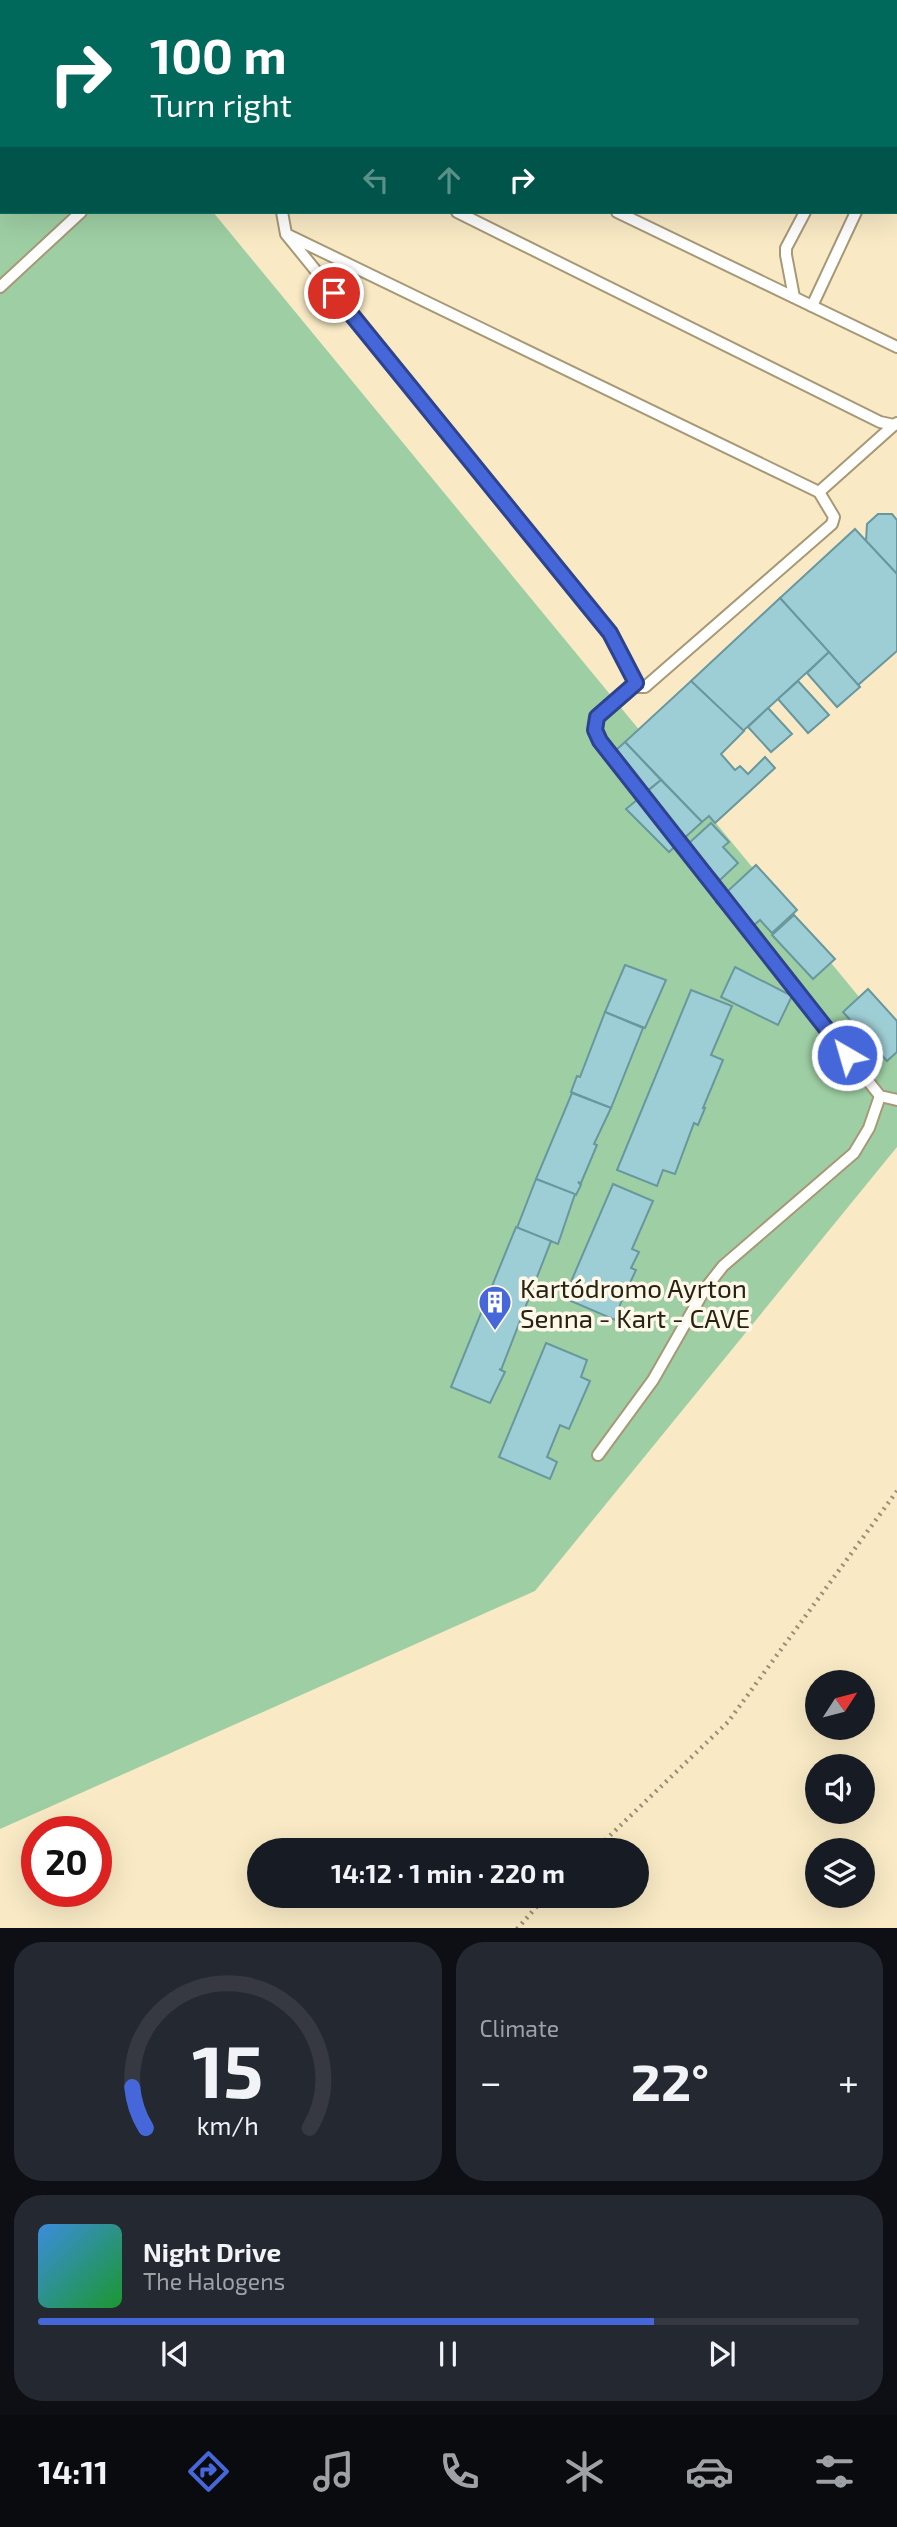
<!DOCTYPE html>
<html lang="en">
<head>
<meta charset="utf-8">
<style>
  body { margin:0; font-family:"Exo 2",sans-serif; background:#242831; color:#f1f3f6; height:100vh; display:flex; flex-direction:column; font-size:26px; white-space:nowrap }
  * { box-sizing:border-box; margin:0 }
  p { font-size:23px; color:#9ea1a6 }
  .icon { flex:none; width:38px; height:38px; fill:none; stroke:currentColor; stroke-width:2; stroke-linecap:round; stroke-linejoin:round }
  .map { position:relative; height:1928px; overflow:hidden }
  .details { display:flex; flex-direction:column; gap:14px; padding:14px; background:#0d0f14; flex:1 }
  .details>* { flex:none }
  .banner { position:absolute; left:0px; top:0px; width:898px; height:214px; box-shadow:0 7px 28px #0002; background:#00695c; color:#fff; overflow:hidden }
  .needle { width:46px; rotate:54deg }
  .buttons { position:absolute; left:805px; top:1670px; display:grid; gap:14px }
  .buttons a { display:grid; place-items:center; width:70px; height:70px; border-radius:50%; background:#171b24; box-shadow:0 7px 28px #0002; font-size:35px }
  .speed { position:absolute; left:21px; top:1816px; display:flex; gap:14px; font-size:35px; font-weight:700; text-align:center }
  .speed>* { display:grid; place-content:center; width:91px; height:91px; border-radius:50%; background:#171b24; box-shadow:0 7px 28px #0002; line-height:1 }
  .speed .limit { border:10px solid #d22; background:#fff; color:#111 }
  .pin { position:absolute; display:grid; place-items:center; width:60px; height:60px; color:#fff; margin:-30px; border:4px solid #fff; border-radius:50%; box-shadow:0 2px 7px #0007 }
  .me { position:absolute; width:77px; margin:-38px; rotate:322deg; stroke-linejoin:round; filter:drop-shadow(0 0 5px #0008) }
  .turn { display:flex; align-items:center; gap:24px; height:147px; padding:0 35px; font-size:32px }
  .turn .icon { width:91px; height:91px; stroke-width:2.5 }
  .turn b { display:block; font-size:49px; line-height:60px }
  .lanes { display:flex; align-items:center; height:66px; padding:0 35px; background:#0003; justify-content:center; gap:35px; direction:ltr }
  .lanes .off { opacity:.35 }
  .big { font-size:52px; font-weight:700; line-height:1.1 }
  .details .widget { flex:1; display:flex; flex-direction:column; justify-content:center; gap:10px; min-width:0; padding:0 24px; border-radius:28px; background:#242831 }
  .details .dial { align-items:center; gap:0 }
  .dial svg { height:182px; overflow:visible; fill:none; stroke:#363941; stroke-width:7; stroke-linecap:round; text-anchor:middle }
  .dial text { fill:#f1f3f6; stroke:none }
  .song { display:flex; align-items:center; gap:21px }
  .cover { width:84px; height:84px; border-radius:10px; background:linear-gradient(135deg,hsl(210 70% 55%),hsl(130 70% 35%)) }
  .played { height:7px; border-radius:4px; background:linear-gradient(90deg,#4667da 75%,#363941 75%) }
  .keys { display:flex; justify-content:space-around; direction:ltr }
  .heat { display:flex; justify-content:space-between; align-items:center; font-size:38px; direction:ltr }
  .details .tiles { flex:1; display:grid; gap:14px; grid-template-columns:1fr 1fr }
  .widget:last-child { grid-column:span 2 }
  .trip { position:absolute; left:247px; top:1838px; width:402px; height:70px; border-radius:35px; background:#171b24; box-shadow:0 7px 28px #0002; font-weight:700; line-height:70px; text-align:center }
  .tab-bar { display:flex; height:112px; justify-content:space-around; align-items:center; background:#090b0e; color:#9ea1a6 }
  .tab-bar .icon { width:49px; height:49px }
  .tab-bar .active { color:#4667da }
  .tab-bar b { font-size:32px; color:#f1f3f6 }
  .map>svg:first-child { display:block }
  .green { fill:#9ecfa4 }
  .building { fill:#9eced5; stroke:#69979e; stroke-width:2 }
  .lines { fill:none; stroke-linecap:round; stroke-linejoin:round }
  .lane-casing { stroke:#a79876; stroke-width:14 }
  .path { stroke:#998f74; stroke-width:4.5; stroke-dasharray:2 5; stroke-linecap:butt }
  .lane { stroke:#fff; stroke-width:10 }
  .route-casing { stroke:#2e438e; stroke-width:18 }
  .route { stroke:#4667da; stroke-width:12 }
  .labels { text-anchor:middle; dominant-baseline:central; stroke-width:7; stroke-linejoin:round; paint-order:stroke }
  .poi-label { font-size:26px; fill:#272214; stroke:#fef8e9; text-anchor:start }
</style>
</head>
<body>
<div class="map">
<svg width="897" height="1929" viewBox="0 0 897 1929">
  <rect width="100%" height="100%" fill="#f9eac5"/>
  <!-- green -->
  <g class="green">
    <polygon points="261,0 598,0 597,2"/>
    <polygon points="0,40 2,212 213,212 897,1043 897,1147 535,1591 0,1829"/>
  </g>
  <!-- building -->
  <g class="building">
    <polygon points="439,0 514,0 513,2"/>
    <polygon points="878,514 892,514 897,520 897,574 866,541 867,524"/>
    <polygon points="855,529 897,574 897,651 858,685 780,598"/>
    <polygon points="780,598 829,652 743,731 691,681"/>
    <polygon points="829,652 860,687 837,707 807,673"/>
    <polygon points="691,681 744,731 721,754 735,770 740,766 748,774 765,757 775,768 715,823 709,816 702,822 625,742"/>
    <polygon points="798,681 829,715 808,733 778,699"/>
    <polygon points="768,708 792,734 771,752 748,727"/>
    <polygon points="625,742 661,780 647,791 640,783 638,785 617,758 620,756 615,751"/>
    <polygon points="661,780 702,822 669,852 626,809"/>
    <polygon points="711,823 729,842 723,847 738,863 720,880 688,844"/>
    <polygon points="756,865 797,910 772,933 760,920 745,933 716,902"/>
    <polygon points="794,915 835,959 813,979 772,935"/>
    <polygon points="625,965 666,980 645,1028 605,1012"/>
    <polygon points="735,967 792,996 778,1025 721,997"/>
    <polygon points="868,989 897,1021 897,1052 887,1061 843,1012"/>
    <polygon points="691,990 732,1006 711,1055 723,1060 703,1108 705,1108 698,1125 694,1123 675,1174 663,1170 657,1186 617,1170"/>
    <polygon points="605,1012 643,1028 611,1108 571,1092 577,1076 580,1077"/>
    <polygon points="572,1093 611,1108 594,1144 597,1145 581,1183 578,1182 581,1185 576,1195 536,1179"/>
    <polygon points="536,1179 575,1194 558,1244 517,1228"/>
    <polygon points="613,1184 653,1201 632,1249 639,1252 631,1268 636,1270 621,1302 615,1320 564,1298"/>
    <polygon points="516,1227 551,1241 501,1370 499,1369 505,1372 490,1403 451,1387"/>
    <polygon points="546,1343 587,1360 581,1377 590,1381 569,1429 560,1425 547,1457 557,1462 550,1479 499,1457"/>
  </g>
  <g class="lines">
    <defs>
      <g id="lane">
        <polyline points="25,0 29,2"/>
        <polyline points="196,0 199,2"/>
        <polyline points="834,0 838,2"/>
        <polyline points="640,2 641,0"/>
        <polyline points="821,2 822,0"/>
        <polyline points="896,29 897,29"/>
        <polyline points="896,115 897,114"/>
        <polyline points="282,212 286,234 610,633 639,687 645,687 832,524 834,517 819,492 286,234"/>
        <polyline points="457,212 880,422 894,425 897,423"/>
        <polyline points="617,212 897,347"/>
        <polyline points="0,287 81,212"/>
        <polyline points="794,297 786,255 786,248 805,212"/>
        <polyline points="812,306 856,212"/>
        <polyline points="819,492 894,425"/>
        <polyline points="636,683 597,717 595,730 600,742 880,1096 897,1100"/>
        <polyline points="598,1455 653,1380 705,1289 723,1266 854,1153 869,1128 880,1096"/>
      </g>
    </defs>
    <!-- lane casing -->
    <use href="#lane" class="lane-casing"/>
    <!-- path -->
    <g class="path">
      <polyline points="595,1850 728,1722 897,1491"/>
      <polyline points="517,1929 547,1895"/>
    </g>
    <!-- lane -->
    <use href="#lane" class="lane"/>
  </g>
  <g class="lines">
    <defs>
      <polyline id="route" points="334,293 610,633 636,683 597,717 595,730 600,741 847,1055"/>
    </defs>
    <!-- route casing -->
    <use href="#route" class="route-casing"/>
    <!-- route -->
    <use href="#route" class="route"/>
  </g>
  <!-- icons -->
  <defs>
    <symbol id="building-pin" viewBox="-11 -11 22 30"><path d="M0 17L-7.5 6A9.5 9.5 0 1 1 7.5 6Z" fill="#4667da" stroke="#fef8e9"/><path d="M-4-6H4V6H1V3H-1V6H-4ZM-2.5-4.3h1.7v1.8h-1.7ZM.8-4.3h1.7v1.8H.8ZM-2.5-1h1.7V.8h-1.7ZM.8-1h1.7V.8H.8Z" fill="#fff"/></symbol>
  </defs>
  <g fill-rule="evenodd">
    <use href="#building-pin" x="476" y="1283" width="38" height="52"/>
  </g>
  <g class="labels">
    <!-- poi labels -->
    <g class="poi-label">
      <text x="520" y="1287">Kartódromo Ayrton<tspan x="520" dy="30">Senna - Kart - CAVE</tspan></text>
    </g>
  </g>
</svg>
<div class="buttons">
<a><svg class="needle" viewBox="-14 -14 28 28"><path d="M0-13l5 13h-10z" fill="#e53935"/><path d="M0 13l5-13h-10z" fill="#9ea1a6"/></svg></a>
<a><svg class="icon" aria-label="sound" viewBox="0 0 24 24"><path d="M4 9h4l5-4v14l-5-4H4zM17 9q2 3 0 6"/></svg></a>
<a><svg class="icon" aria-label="layers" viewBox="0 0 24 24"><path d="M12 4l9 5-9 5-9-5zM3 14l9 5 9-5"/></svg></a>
</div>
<div class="speed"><div class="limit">20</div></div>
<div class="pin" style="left:334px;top:293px;background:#d93025"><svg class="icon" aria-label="arrive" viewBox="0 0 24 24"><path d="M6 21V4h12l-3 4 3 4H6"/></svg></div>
<svg class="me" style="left:847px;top:1055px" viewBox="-20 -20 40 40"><circle r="17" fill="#4667da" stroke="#fff" stroke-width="3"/><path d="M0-11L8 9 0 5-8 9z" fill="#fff"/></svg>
<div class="trip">14:12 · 1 min · 220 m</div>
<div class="banner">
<div class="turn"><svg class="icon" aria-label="right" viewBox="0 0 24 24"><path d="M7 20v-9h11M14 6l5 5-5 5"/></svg><div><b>100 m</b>Turn right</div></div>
<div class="lanes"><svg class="icon off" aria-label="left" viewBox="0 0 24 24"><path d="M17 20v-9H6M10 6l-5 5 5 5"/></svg><svg class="icon off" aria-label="ahead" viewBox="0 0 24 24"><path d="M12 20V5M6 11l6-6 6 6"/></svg><svg class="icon" aria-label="right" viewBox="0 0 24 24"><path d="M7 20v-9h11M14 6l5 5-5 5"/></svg></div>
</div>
</div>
<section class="details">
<div class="tiles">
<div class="widget dial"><svg viewBox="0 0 100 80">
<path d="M14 69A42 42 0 1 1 86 69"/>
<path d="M14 69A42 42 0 0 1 8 51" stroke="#4667da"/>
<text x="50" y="56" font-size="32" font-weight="700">15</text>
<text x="50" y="72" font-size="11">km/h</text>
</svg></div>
<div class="widget"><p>Climate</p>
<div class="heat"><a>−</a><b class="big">22°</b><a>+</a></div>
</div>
<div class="widget">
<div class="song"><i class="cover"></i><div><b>Night Drive</b><p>The Halogens</p></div></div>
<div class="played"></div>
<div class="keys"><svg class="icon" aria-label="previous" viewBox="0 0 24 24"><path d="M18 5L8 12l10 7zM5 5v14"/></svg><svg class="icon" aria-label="pause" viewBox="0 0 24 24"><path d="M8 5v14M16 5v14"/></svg><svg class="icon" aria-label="next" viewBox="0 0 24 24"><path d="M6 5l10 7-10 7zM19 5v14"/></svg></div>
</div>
</div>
</section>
<nav class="tab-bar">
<b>14:11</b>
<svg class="icon active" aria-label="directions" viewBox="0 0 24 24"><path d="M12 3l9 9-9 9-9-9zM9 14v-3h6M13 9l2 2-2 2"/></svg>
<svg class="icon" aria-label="music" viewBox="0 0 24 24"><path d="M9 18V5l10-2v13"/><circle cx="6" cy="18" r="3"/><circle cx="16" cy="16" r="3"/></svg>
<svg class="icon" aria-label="phone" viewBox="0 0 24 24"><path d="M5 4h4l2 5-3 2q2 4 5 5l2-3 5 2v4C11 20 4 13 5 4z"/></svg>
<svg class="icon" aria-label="climate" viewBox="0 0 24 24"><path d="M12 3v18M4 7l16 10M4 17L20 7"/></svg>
<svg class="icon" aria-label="car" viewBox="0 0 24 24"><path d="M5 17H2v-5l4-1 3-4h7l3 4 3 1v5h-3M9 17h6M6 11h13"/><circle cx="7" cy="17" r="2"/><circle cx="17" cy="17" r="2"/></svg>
<svg class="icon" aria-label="filters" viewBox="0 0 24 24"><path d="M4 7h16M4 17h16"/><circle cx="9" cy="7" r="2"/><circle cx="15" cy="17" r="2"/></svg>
</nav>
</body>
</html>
